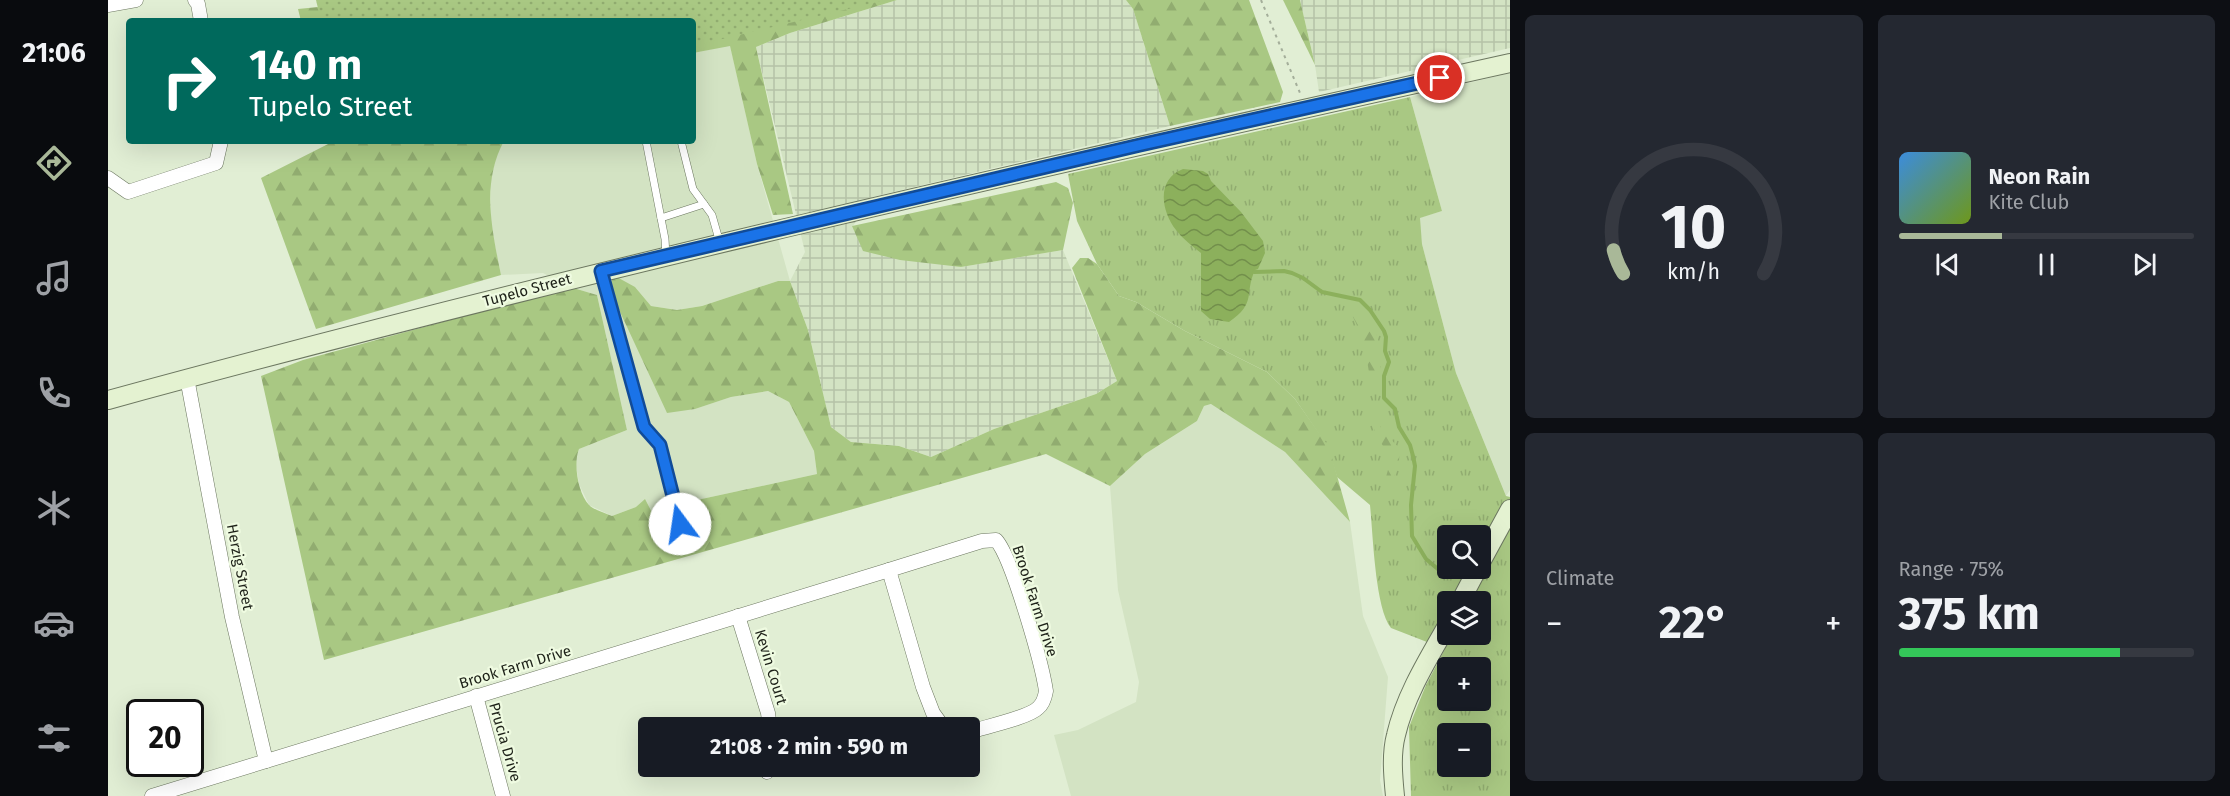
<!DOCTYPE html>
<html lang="en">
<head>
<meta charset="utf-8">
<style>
  body { margin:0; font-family:"Fira Sans",sans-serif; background:#242831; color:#f1f3f6; height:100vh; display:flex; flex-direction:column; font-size:22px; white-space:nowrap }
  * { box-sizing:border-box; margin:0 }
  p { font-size:20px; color:#9ea1a6 }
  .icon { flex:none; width:33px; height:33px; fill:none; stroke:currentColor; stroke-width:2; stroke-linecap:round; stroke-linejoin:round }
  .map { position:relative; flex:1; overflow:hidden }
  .panel { display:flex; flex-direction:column; gap:15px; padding:15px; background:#0d0f14; width:720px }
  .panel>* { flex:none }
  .guide { position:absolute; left:18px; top:18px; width:570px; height:126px; border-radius:6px; box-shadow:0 6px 24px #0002; background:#00695c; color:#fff; overflow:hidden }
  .controls { position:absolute; left:1329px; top:525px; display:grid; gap:12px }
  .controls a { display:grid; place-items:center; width:54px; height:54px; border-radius:6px; background:#171b24; box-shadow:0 6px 24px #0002; font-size:30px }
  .speed { position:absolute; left:18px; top:699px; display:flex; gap:12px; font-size:30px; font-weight:700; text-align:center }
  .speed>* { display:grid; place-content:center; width:78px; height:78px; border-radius:50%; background:#171b24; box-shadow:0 6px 24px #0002; line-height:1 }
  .speed .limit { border:3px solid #111; border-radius:9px; background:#fff; color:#111 }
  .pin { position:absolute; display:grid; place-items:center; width:51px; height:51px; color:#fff; margin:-26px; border:3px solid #fff; border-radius:50%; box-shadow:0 2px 6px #0007 }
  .me { position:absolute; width:66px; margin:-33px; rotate:346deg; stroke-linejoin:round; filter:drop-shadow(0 0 4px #0008) }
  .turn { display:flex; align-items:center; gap:21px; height:126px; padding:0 24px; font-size:27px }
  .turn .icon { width:78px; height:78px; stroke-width:2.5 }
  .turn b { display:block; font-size:42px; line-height:51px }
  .big { font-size:45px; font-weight:700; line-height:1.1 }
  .panel .card { flex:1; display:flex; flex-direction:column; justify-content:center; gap:9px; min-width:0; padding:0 21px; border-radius:9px; background:#242831 }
  .panel .dial { align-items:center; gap:0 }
  .dial svg { height:156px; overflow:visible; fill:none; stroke:#363941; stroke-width:7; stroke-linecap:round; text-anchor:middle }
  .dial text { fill:#f1f3f6; stroke:none }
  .song { display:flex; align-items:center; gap:18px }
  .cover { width:72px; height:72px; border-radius:9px; background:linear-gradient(135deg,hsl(210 70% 55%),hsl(80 70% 35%)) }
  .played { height:6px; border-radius:3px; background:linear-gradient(90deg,#a9b898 35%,#363941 35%) }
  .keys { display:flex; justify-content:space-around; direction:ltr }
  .heat { display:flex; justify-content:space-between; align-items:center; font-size:33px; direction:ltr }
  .charge { height:9px; border-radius:4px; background:linear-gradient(90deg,#34c759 75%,#363941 0) }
  .panel .tiles { flex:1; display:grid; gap:15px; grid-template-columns:repeat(2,1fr) }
  .trip { position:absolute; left:530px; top:717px; width:342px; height:60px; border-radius:6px; background:#171b24; box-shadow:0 6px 24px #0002; font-weight:700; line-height:60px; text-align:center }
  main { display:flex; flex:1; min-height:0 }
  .tabs { display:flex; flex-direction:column; width:108px; justify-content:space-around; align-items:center; background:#090b0e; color:#9ea1a6 }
  .tabs .icon { width:42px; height:42px }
  .tabs .active { color:#a9b898 }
  .tabs b { font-size:27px; color:#f1f3f6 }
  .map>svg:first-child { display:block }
  .built { fill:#d3e3c3 }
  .industrial { fill:url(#industrial-grid) }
  .grass { fill:url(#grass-tufts); fill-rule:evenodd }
  .forest { fill:url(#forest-firs) }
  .park { fill:url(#park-dots) }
  .water { fill:url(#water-waves) }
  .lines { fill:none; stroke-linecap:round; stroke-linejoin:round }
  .stream { stroke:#8cb05c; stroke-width:4 }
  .lane-casing { stroke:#6c7760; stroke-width:8 }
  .street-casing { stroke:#6c7760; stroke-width:15 }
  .secondary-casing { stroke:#6c7760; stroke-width:20 }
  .path { stroke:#a4ae9a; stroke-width:2; stroke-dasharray:3 4.5; stroke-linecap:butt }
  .lane { stroke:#fff; stroke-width:7 }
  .street { stroke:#fff; stroke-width:14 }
  .secondary { stroke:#e4f2d1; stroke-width:18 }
  .route-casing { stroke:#114b97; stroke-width:15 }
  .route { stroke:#1a73e8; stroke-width:10 }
  .labels { text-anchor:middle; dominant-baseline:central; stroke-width:4.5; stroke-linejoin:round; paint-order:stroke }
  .street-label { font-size:15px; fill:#1d2118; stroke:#effbe1 }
</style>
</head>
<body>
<main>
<nav class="tabs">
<b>21:06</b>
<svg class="icon active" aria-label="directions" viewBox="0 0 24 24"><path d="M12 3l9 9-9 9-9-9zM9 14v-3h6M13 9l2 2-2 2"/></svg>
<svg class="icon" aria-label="music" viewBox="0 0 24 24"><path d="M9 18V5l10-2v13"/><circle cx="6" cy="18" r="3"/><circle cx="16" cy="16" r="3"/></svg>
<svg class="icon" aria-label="phone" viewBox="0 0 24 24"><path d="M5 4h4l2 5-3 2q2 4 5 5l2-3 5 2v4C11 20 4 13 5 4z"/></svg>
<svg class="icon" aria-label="climate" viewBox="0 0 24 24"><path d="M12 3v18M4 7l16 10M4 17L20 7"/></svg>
<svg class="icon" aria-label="car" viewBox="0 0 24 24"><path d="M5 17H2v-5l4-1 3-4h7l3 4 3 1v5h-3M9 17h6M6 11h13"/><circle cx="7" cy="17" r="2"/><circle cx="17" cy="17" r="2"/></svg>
<svg class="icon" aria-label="filters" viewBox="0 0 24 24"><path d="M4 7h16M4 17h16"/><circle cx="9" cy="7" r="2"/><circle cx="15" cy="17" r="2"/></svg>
</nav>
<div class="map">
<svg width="1402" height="796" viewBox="0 0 1402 796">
  <defs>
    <pattern id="industrial-grid" width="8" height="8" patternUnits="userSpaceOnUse" patternTransform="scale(1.5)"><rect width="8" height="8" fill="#d3e3c3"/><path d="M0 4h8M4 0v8" fill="none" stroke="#b5c2a7"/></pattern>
    <pattern id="grass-tufts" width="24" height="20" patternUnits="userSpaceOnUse" patternTransform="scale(1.5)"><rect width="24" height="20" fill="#a9c883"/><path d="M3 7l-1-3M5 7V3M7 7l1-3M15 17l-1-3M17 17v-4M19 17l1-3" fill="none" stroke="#91ac70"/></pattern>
    <pattern id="forest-firs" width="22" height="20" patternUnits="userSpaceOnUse" patternTransform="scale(1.5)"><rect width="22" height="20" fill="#a9c883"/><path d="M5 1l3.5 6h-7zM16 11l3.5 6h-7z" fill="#91ac70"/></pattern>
    <pattern id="park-dots" width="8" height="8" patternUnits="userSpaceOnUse" patternTransform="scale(1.5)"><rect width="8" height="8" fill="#a9c883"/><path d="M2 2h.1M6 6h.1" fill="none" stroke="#91ac70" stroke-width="1.8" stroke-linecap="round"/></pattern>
    <pattern id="water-waves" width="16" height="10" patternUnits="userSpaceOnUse" patternTransform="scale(1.5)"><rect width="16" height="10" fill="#8cb05c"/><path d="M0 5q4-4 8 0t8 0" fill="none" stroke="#728f4b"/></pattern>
  </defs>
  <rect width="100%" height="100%" fill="#e1eed4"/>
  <!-- built -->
  <g class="built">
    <polygon points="622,45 649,164 682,281 670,281 594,306 569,310 543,306 527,287 587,409 623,397 660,391 681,402 706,451 709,474 589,500 583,520 554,535 528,507 504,516 481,505 471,484 467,460 471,449 519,430 489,295 462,287 435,273 393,275 383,226 383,179 389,153 396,141 585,141 585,53"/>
    <polygon points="1402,73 1402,490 1398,496 1348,373 1314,244 1311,218 1334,211 1302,97"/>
    <polygon points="1104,404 1177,452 1242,522 1255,616 1280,677 1272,780 1275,796 963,796 946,735 970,730 1028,702 1031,682 1010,590 1002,486 1037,454 1089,421 1096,406"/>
  </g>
  <!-- industrial -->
  <g class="industrial">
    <polygon points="789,0 1018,0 1025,9 1062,126 764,197 745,226 853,267 955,250 1009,381 988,394 886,429 823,457 791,446 743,442 723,427 700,330 682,281 697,252 648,47 682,33"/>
    <polygon points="1192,0 1402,0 1402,48 1211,92 1207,65"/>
  </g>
  <!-- grass -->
  <path class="grass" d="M 1302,97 L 1334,211 L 1312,218 L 1314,244 L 1348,373 L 1398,496 L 1402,497 L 1402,796 L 1303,796 L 1301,727 L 1318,685 L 1337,649 L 1283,628 C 1267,608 1265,534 1262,505 L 1229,477 L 1220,447 L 1187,399 L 1159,372 L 1077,331 L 1028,302 L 1011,296 L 989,264 L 969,221 L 960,174 ZM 1340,536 L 1372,536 L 1372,568 L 1340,568 ZM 1340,602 L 1372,602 L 1372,634 L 1340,634 ZM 1340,668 L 1372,668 L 1372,700 L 1340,700 ZM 1340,734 L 1372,734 L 1372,766 L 1340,766 Z"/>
  <!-- forest -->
  <g class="forest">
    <polygon points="263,0 789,0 682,33 648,47 685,214 665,215 649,164 622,46 585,53 585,21 193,21 190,9 261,2"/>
    <polygon points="1018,0 1141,0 1175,92 1172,102 1062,126 1025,9"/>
    <polygon points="1175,0 1192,0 1207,65"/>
    <path d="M 226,141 L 396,141 C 373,183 384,230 393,275 L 208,329 L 153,178 Z"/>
    <polygon points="948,182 960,188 965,203 955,250 853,267 792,260 755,251 744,226"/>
    <path d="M 972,258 L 980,258 L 989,264 L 1011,296 L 1028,302 L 1077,331 L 1159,372 L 1187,399 L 1221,447 L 1242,522 L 1177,452 L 1103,404 L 1096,406 L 1089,421 L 1037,454 L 1002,486 L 938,454 L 216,660 L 153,376 L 195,360 L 462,287 L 489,295 L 519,430 L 471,449 C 465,464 470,493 481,505 C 486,510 497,513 504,516 L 528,507 L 537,499 L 555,534 L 583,521 L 581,510 L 589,500 L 709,474 L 706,451 L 681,402 L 660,391 L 623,397 L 587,409 L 559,413 L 500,286 L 507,276 L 527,287 L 543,306 L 569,310 L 594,306 L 670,281 L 682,281 L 700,330 L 723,427 L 743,442 L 791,446 L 823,457 L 886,429 L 988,394 L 1009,381 L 964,268 Z"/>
    <path d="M 1241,309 C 1277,312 1273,365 1272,390 L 1267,389 L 1262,378 L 1255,337 Z"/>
    <path d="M 1268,415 L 1271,418 L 1273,429 L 1291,448 C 1292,460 1291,472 1282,481 L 1278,477 L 1283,459 L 1267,433 L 1264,419 Z"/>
  </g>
  <!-- park -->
  <polygon class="park" points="208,0 778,0 585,46 585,21 213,21"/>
  <!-- water -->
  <path class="water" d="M 1075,169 L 1095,171 L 1100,174 L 1103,181 L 1133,212 L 1155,241 L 1157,253 L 1150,269 L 1147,270 C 1136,294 1149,303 1121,322 L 1102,319 L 1093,311 L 1093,253 C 1084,246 1075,239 1068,230 C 1053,211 1048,179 1075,169 Z"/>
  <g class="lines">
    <!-- stream -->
    <polyline class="stream" points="1146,272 1176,271 1184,273 1195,278 1214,292 1252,300 1262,310 1276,331 1278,337 1277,351 1281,362 1276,376 1276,398 1287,409 1291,427 1302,445 1305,456 1307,466 1303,505 1304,536 1318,559 1331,570"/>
    <defs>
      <g id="lane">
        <polyline points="538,141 557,239 558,256"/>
        <polyline points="573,141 585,189 604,215 612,243"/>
        <polyline points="553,218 596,204"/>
        <polyline points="494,273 536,427 552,445 571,524"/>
      </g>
      <g id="street">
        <polyline points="87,0 90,4 93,21"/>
        <polyline points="0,5 28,0"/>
        <polyline points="0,178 20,192 108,163 113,141"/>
        <polyline points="79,378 124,617 158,761"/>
        <polyline points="630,616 660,713 662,728"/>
        <polyline points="368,696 395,796"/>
        <path d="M 839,728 L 833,724 L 825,713 L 815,687 L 781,570 L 874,541 L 888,540 C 904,557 934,664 938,691 C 937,697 935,704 930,708 C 920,718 876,727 861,732"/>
        <polyline points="659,772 660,766"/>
        <polyline points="44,796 781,570"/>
      </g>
      <g id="secondary">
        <path d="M 0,400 C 464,273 933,167 1402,63"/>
        <polyline points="1372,564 1402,509"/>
        <polyline points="1352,602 1370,568"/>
        <path d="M 1287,796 C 1285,776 1283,754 1288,735 C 1297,696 1320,659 1340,624"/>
      </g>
    </defs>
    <!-- lane casing -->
    <use href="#lane" class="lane-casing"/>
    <!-- street casing -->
    <use href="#street" class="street-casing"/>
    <!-- secondary casing -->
    <use href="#secondary" class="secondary-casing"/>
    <!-- path -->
    <polyline class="path" points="1153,0 1192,93"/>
    <!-- lane -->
    <use href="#lane" class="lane"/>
    <!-- street -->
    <use href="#street" class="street"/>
    <!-- secondary -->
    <use href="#secondary" class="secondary"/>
  </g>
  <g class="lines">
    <defs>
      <polyline id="route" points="572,524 552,445 536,427 493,271 1032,145 1332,78"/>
    </defs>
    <!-- route casing -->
    <use href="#route" class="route-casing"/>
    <!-- route -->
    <use href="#route" class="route"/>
  </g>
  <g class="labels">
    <!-- street labels -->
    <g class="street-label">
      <text transform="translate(419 290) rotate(-15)">Tupelo Street</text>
      <text transform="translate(132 567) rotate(79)">Herzig Street</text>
      <text transform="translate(927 601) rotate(72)">Brook Farm Drive</text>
      <text transform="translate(407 667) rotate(-17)">Brook Farm Drive</text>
      <text transform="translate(663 667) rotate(73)">Kevin Court</text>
      <text transform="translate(397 742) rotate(74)">Prucia Drive</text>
    </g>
  </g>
</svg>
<div class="controls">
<a><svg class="icon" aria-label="search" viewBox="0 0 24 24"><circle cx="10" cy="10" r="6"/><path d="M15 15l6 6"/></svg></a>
<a><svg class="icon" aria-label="layers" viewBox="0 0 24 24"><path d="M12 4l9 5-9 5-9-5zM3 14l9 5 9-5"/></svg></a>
<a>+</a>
<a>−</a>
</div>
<div class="speed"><div class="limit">20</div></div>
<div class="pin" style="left:1332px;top:78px;background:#d93025"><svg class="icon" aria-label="arrive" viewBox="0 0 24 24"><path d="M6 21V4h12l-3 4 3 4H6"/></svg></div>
<svg class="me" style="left:572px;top:524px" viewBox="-20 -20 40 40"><circle r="19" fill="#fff"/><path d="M0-13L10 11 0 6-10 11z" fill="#1a73e8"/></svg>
<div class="trip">21:08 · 2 min · 590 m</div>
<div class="guide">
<div class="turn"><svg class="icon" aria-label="right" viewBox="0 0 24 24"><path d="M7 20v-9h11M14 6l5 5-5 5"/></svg><div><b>140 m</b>Tupelo Street</div></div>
</div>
</div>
<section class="panel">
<div class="tiles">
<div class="card dial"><svg viewBox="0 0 100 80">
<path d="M14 69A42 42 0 1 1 86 69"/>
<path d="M14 69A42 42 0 0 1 9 57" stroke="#a9b898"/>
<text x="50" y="56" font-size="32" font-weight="700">10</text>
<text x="50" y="72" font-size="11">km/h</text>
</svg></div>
<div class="card">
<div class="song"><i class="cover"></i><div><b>Neon Rain</b><p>Kite Club</p></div></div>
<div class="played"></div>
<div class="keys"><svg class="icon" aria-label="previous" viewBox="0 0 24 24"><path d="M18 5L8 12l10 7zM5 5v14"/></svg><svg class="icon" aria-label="pause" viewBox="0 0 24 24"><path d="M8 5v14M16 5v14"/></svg><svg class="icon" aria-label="next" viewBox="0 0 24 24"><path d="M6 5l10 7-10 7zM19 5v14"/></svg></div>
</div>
<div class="card"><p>Climate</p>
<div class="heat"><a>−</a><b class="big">22°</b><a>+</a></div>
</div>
<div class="card"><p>Range · 75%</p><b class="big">375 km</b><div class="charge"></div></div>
</div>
</section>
</main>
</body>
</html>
